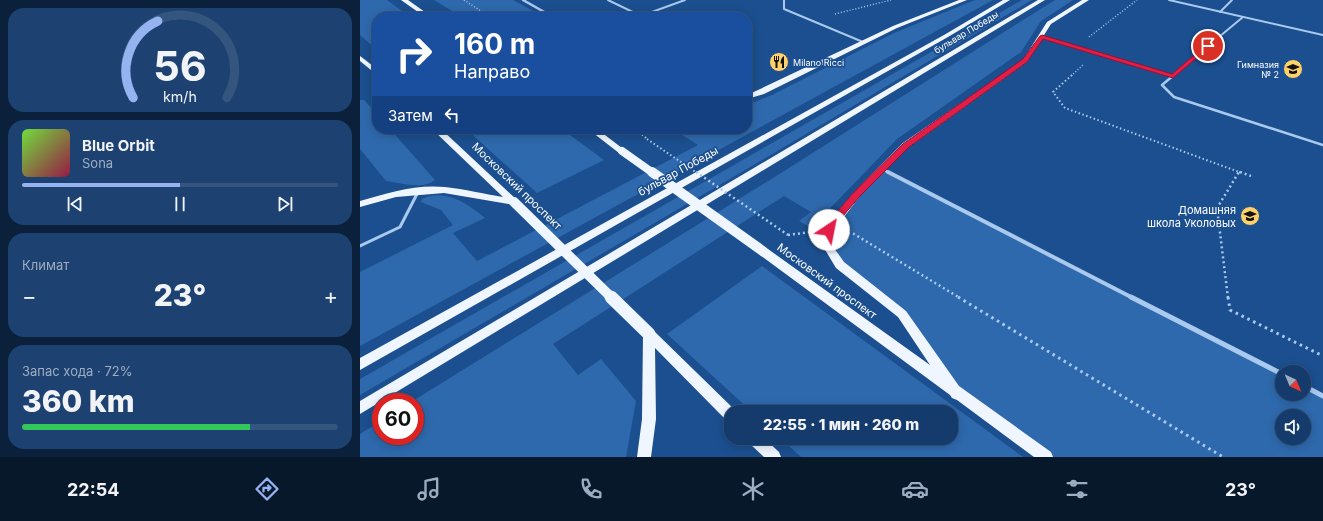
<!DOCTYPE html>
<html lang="ru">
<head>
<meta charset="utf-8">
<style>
  body { margin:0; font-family:Inter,sans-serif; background:#1d4271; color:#f1f3f6; height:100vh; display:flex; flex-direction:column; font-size:15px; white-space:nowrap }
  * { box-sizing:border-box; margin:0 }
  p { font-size:13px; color:#9dadc1 }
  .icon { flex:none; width:22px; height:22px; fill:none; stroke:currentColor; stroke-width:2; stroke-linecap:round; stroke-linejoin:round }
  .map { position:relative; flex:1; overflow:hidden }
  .side { display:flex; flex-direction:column; gap:8px; padding:8px; background:#0b203b; width:360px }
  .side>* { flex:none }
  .hud { position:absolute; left:12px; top:12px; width:380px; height:122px; border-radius:16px; box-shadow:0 2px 10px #0003,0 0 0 1px #33557e; background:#1a4fa0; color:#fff; overflow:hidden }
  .needle { width:26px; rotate:136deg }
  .controls { position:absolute; left:915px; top:365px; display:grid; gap:8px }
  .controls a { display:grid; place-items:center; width:36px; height:36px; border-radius:50%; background:#143b6b; box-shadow:0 2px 10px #0003,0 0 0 1px #33557e; font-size:20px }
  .speed { position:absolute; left:12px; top:393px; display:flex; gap:8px; font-size:20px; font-weight:700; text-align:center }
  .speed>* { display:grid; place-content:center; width:52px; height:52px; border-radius:50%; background:#143b6b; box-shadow:0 2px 10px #0003,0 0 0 1px #33557e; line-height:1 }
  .speed .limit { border:6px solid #d22; background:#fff; color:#111 }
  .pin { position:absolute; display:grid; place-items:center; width:34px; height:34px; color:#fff; margin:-17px; border:2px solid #fff; border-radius:50%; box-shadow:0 1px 4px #0007 }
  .me { position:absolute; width:44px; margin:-22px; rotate:34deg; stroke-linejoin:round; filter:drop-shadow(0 0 3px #0008) }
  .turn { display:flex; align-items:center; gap:14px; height:84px; padding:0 16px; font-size:18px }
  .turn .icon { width:52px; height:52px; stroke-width:2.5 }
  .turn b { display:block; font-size:28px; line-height:34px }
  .then { display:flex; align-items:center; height:38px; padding:0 16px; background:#0003; gap:8px; font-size:15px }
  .big { font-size:30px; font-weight:800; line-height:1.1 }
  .side .tile { flex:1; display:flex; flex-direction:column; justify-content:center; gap:6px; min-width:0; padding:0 14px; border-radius:16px; background:#1d4271 }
  .side .dial { align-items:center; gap:0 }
  .dial svg { height:104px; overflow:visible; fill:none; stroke:#33557e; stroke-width:7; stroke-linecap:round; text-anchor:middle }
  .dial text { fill:#f1f3f6; stroke:none }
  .song { display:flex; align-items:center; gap:12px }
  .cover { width:48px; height:48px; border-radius:6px; background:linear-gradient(135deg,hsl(100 70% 55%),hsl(340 70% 35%)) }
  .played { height:4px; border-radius:2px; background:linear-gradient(90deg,#95b2f1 50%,#33557e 50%) }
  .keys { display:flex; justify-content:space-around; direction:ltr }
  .heat { display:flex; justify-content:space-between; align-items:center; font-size:22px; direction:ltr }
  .charge { height:6px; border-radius:3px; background:linear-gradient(90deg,#34c759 72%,#33557e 0) }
  .trip { position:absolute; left:364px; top:405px; width:234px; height:40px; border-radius:16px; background:#143b6b; box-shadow:0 2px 10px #0003,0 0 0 1px #33557e; font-weight:800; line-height:40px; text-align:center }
  .tabs { display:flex; height:64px; justify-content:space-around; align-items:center; background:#08182b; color:#9dadc1 }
  .tabs .icon { width:28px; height:28px }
  .tabs .active { color:#95b2f1 }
  .tabs b { font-size:18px; color:#f1f3f6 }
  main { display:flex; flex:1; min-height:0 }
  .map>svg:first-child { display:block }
  .green { fill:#2e69ad; fill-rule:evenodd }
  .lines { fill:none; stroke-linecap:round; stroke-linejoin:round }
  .path-far3 { stroke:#a9c9ee; stroke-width:1.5; stroke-dasharray:1 2; stroke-linecap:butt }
  .path-far2 { stroke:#a9c9ee; stroke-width:2; stroke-dasharray:1.5 2.5; stroke-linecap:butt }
  .path-far1 { stroke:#a9c9ee; stroke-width:2.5; stroke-dasharray:2 3; stroke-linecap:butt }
  .path { stroke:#a9c9ee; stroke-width:3; stroke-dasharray:2.5 4; stroke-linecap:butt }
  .service-far2 { stroke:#a9c9ee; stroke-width:2 }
  .service-far1 { stroke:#a9c9ee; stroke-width:2.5 }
  .service { stroke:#a9c9ee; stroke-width:3 }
  .minor-far3 { stroke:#a9c9ee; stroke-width:2.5 }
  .minor-far2 { stroke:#a9c9ee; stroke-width:3 }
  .minor-far1 { stroke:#a9c9ee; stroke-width:4 }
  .minor { stroke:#a9c9ee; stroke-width:5 }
  .primary { fill:#f0f6ff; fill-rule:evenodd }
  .path-bridge-far1 { stroke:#a9c9ee; stroke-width:2; stroke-dasharray:1.5 2.5; stroke-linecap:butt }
  .path-bridge { stroke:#a9c9ee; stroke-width:2.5; stroke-dasharray:2 3; stroke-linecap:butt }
  .primary-bridge-far2 { stroke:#f0f6ff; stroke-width:8 }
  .primary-bridge-far1 { stroke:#f0f6ff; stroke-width:10 }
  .primary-bridge { stroke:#f0f6ff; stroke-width:13 }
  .route { fill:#e11d48; stroke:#92132f }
  .labels { text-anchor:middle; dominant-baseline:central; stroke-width:3.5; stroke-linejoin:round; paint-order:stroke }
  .far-street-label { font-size:9px; fill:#fff; stroke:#1b4f8f }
  .far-poi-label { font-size:9px; fill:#fff; stroke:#1b4f8f; text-anchor:start }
  .street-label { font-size:11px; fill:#fff; stroke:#1b4f8f }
  .poi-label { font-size:11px; fill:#fff; stroke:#1b4f8f; text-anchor:end }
</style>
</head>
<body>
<main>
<section class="side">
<div class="tile dial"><svg viewBox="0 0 100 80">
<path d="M14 69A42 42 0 1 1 86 69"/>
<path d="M14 69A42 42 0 0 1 33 10" stroke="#95b2f1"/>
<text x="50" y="56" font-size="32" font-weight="700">56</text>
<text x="50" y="72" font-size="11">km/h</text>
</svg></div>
<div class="tile">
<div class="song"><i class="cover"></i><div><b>Blue Orbit</b><p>Sona</p></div></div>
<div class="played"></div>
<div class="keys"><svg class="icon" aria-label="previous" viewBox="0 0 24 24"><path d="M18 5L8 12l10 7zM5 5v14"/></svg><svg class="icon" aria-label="pause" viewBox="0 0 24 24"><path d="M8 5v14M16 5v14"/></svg><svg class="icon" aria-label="next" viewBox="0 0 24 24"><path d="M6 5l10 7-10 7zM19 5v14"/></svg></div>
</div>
<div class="tile"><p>Климат</p>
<div class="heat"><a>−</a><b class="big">23°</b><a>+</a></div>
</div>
<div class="tile"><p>Запас хода · 72%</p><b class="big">360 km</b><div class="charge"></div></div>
</section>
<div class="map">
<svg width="963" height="457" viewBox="0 0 963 457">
  <rect width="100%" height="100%" fill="#1b4f8f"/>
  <!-- green -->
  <g class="green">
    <polygon points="0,0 27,0 50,17 17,17 17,50 0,35"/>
    <polygon points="74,0 153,0 184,17 102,17"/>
    <path d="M 615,0 L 633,0 L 0,346 L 0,272 L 93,225 L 81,210 L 61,202 L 62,199 C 85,188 108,204 125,218 L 93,233 L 117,261 L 338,145 L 313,129 L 387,129 L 387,105 L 412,95 L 534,33 Z"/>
    <polygon points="662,0 672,0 380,173 0,395 0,379"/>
    <polygon points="695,0 713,0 681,21 661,52 537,139 451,228 439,221 451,212 424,196 193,344 218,375 241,359 276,401 266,457 0,457 0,434 21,421 21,436 55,436 55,402 51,402 405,183"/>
    <path d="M 0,100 L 4,100 L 17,114 L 17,129 L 30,129 L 75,180 C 63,190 40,183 26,181 L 0,149 Z"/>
    <polygon points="106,129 202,129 244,160 177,193"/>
    <path d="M 522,169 L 922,374 L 922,394 L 944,394 L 944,386 L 963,396 L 963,457 L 686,457 L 597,394 L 542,314 L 509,289 L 469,248 L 469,230 ZM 922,416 L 944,416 L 944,438 L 922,438 Z"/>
    <polygon points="402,266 663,457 441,457 420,438 591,438 591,412 392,412 307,334"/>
  </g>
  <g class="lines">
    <!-- path-far3 -->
    <g class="path-far3">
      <polyline points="104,0 130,17"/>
      <polyline points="475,14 531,0"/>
      <polyline points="729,37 777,0"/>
      <polyline points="711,76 724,64"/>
    </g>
    <!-- path-far2 -->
    <g class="path-far2">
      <polyline points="712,75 693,92 705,108 879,172 878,173"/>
      <polyline points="276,129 287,139"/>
      <polyline points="879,172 883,173"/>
    </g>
    <!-- path-far1 -->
    <g class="path-far1">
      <polyline points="880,172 891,176"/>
      <polyline points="488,233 494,234 600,298"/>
      <polyline points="428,235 451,232"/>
      <polyline points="868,298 857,208 879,172"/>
    </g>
    <!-- path -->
    <g class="path">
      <polyline points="598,297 863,457"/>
      <polyline points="868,297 870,310 963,356"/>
    </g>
    <!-- service-far2 -->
    <g class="service-far2">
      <polyline points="248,0 281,16"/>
      <polyline points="424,0 424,9 503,42"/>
      <polyline points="809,0 963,35"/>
      <polyline points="860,12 872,0"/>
      <polyline points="278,17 325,0"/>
      <polyline points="682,37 813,76"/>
      <polyline points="812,76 883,17"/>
    </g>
    <!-- service-far1 -->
    <g class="service-far1">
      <polyline points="810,75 813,76"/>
      <polyline points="814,75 802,85 814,97 963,145"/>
    </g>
    <!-- service -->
    <polyline class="service" points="0,246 40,227 58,192"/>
    <!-- minor-far3 -->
    <polyline class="minor-far3" points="163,0 193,17"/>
    <!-- minor-far2 -->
    <polyline class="minor-far2" points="522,169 530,173"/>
    <!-- minor-far1 -->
    <polyline class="minor-far1" points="528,172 773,298"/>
    <!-- minor -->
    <g class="minor">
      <polyline points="771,297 922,374"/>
      <polyline points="944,386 963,396"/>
    </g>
    <!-- primary -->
    <g class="primary">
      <polygon points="41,0 48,0 72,17 65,17"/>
      <polygon points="599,0 607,0 537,28 404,94 387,99 387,95 398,90 533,26"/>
      <polygon points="643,0 650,0 588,37 0,370 0,358 584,35"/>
      <polygon points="678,0 685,0 0,414 0,401"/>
      <polygon points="722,0 729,0 691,24 667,62 549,147 500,196 474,230 474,248 484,262 546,311 599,386 691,452 693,457 674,457 597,400 592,398 590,395 400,255 399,252 400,249 408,249 570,365 538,317 476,268 464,248 464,230 477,212 494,192 543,143 663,60 687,22"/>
      <polygon points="0,56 17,69 17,75 0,61"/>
      <path d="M 72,129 L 81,129 L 157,200 L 159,202 L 157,204 L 154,205 L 84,193 L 36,197 L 0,207 L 0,201 C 27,193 56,184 85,187 C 105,189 124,194 143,197 Z"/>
      <polygon points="228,129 237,129 266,151 265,153 259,153"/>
      <polygon points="289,329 293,330 377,412 371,412 371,421 366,420 295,348 296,419 291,457 277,457 282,419 283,334 285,330"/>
      <polygon points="387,438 404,438 419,452 421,457 404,457 389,443"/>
    </g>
    <!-- path-bridge-far1 -->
    <polyline class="path-bridge-far1" points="287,139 337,173"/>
    <!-- path-bridge -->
    <polyline class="path-bridge" points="336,172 428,235"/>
    <!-- primary-bridge-far2 -->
    <polyline class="primary-bridge-far2" points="262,151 293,173"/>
    <!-- primary-bridge-far1 -->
    <g class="primary-bridge-far1">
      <polyline points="292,172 404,252"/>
      <polyline points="154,202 252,298"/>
    </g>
    <!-- primary-bridge -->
    <polyline class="primary-bridge" points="251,297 289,334"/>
  </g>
  <!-- route -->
  <polygon class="route" points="682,35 812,74 846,45 851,46 813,78 683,39 667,62 549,147 500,196 483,216 472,232 466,232 465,230 477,212 494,192 543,144 663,59 680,36"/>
  <!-- icons -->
  <defs>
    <symbol id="restaurant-disc" viewBox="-11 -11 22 22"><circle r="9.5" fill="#ffd166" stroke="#1b4f8f"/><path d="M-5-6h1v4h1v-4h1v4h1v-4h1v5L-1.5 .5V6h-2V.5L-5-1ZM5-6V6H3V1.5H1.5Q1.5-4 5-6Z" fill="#111"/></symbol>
    <symbol id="school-disc" viewBox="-11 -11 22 22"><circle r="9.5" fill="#ffd166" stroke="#1b4f8f"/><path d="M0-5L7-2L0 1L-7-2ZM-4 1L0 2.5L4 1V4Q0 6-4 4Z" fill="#111"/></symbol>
  </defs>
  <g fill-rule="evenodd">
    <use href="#restaurant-disc" x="408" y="51" width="22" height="22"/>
    <use href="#school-disc" x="922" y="58" width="22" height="22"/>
    <use href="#school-disc" x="879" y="205" width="22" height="22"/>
  </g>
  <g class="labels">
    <!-- far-street labels -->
    <g class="far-street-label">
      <text transform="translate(606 32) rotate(-31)">бульвар Победы</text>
    </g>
    <!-- far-poi labels -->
    <g class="far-poi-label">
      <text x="433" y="62">Milano Ricci</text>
      <text x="919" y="64" text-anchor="end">Гимназия<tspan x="919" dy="10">№ 2</tspan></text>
    </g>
    <!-- street labels -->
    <g class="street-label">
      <text transform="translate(318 171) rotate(-29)">бульвар Победы</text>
      <text transform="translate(157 186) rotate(44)">Московский проспект</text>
      <text transform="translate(467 281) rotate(36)">Московский проспект</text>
    </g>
    <!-- poi labels -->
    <g class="poi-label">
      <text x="876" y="210">Домашняя<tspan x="876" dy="13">школа Уколовых</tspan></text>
    </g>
  </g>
</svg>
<div class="controls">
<a><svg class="needle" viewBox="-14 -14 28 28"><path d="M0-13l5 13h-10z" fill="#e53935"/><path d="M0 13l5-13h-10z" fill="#9dadc1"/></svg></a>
<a><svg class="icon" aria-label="sound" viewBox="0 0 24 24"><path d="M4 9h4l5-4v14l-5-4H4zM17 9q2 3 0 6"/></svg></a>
</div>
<div class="speed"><div class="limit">60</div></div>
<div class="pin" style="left:848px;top:46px;background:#d93025"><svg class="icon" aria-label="arrive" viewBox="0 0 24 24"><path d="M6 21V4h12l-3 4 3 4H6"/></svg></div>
<svg class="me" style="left:469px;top:230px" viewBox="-20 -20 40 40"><circle r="19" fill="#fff"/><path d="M0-13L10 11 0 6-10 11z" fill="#e11d48"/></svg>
<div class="trip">22:55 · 1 мин · 260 m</div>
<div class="hud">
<div class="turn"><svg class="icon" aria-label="right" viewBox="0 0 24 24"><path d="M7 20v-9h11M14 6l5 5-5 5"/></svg><div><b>160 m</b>Направо</div></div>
<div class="then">Затем<svg class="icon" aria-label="left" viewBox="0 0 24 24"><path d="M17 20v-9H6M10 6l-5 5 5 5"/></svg></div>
</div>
</div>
</main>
<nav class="tabs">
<b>22:54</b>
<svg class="icon active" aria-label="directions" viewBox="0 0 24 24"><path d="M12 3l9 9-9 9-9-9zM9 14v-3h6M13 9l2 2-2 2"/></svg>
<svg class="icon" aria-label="music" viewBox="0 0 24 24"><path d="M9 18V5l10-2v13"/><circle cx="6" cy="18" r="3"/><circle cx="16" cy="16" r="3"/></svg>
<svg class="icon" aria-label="phone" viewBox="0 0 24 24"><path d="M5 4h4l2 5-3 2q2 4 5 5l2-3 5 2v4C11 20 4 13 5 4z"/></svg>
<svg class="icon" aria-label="climate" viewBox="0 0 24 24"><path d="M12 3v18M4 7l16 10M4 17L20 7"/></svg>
<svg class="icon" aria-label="car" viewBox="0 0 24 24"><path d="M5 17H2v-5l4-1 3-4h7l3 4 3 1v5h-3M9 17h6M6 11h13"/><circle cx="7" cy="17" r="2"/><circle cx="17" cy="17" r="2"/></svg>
<svg class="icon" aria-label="filters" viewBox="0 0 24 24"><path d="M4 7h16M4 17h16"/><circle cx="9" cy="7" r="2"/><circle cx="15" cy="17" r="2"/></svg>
<b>23°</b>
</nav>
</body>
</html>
